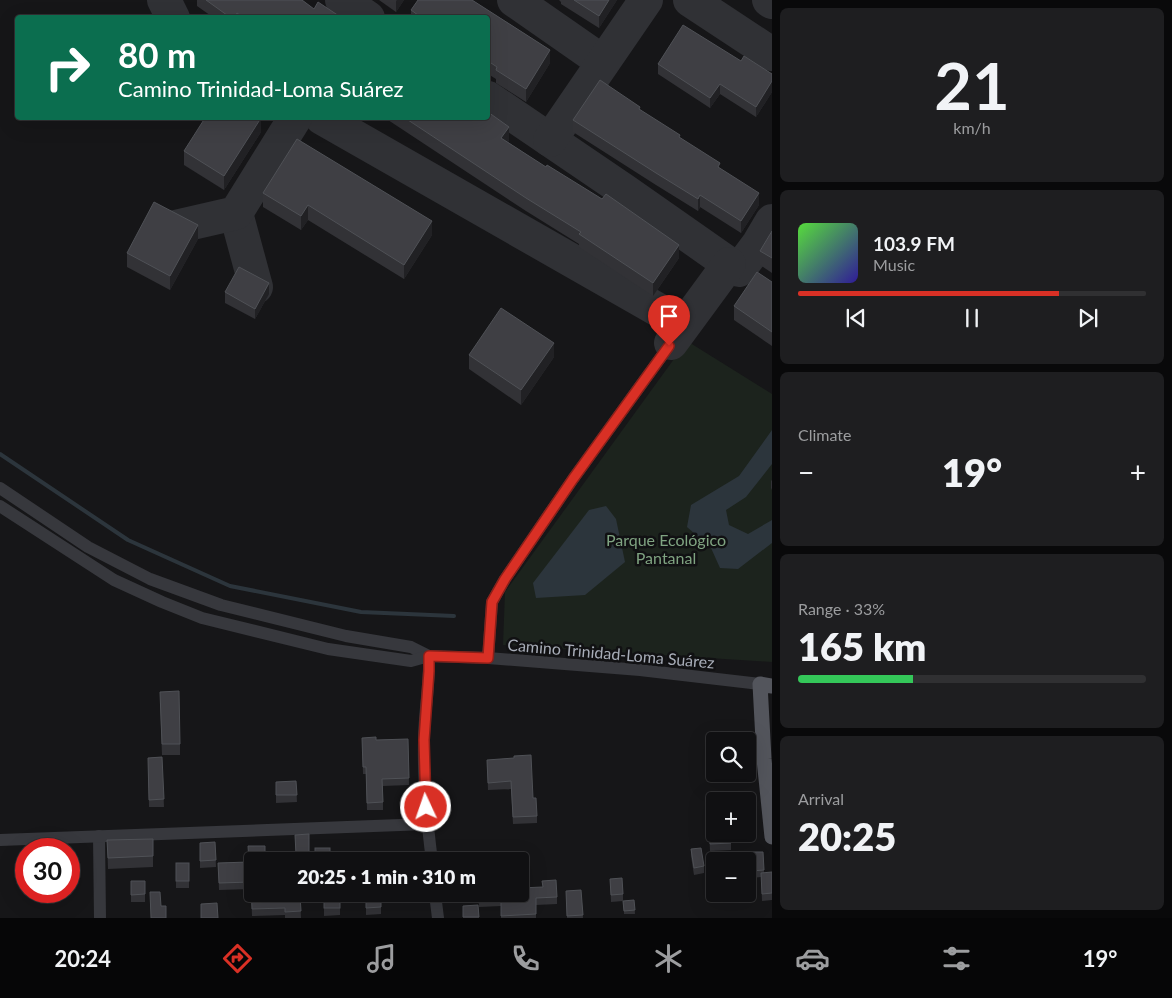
<!DOCTYPE html>
<html lang="en">
<head>
<meta charset="utf-8">
<style>
  body { margin:0; font-family:Lato,sans-serif; background:#1e1e20; color:#f1f3f6; height:100vh; display:flex; flex-direction:column; font-size:19px; white-space:nowrap }
  * { box-sizing:border-box; margin:0 }
  p { font-size:16px; color:#9c9d9f }
  .icon { flex:none; width:28px; height:28px; fill:none; stroke:currentColor; stroke-width:2; stroke-linecap:round; stroke-linejoin:round }
  .map { position:relative; flex:1; overflow:hidden }
  .sheet { display:flex; flex-direction:column; gap:8px; padding:8px; background:#09090a; width:400px }
  .sheet>* { flex:none }
  .guide { position:absolute; left:15px; top:15px; width:475px; height:105px; border-radius:5px; box-shadow:0 5px 20px #0002,0 0 0 1px #303032; background:#0b6e4f; color:#fff; overflow:hidden }
  .buttons { position:absolute; left:706px; top:732px; display:grid; gap:10px }
  .buttons a { display:grid; place-items:center; width:50px; height:50px; border-radius:5px; background:#101012; box-shadow:0 5px 20px #0002,0 0 0 1px #303032; font-size:25px }
  .speed { position:absolute; left:15px; top:838px; display:flex; gap:10px; font-size:25px; font-weight:700; text-align:center }
  .speed>* { display:grid; place-content:center; width:65px; height:65px; border-radius:50%; background:#101012; box-shadow:0 5px 20px #0002,0 0 0 1px #303032; line-height:1 }
  .speed .limit { border:8px solid #d22; background:#fff; color:#111 }
  .pin { position:absolute; display:grid; place-items:center; width:42px; height:42px; color:#fff; margin:-51px -21px; border-radius:50% 50% 50% 0; rotate:-45deg; box-shadow:0 0 5px #0007 }
  .pin .icon { rotate:45deg }
  .me { position:absolute; width:55px; margin:-28px; rotate:357deg; stroke-linejoin:round; filter:drop-shadow(0 0 4px #0008) }
  .turn { display:flex; align-items:center; gap:18px; height:105px; padding:0 20px; font-size:22px }
  .turn .icon { width:65px; height:65px; stroke-width:2.5 }
  .turn b { display:block; font-size:35px; line-height:42px }
  .big { font-size:38px; font-weight:800; line-height:1.1 }
  .sheet .widget { flex:1; display:flex; flex-direction:column; justify-content:center; gap:8px; min-width:0; padding:0 18px; border-radius:8px; background:#1e1e20 }
  .sheet .dial { align-items:center; gap:0 }
  .dial b { font-size:65px; line-height:1 }
  .song { display:flex; align-items:center; gap:15px }
  .cover { width:60px; height:60px; border-radius:8px; background:linear-gradient(135deg,hsl(110 70% 55%),hsl(250 70% 35%)) }
  .played { height:5px; border-radius:2px; background:linear-gradient(90deg,#d93025 75%,#303032 75%) }
  .keys { display:flex; justify-content:space-around; direction:ltr }
  .heat { display:flex; justify-content:space-between; align-items:center; font-size:28px; direction:ltr }
  .charge { height:8px; border-radius:4px; background:linear-gradient(90deg,#34c759 33%,#303032 0) }
  .trip { position:absolute; left:244px; top:852px; width:285px; height:50px; border-radius:5px; background:#101012; box-shadow:0 5px 20px #0002,0 0 0 1px #303032; font-weight:800; line-height:50px; text-align:center }
  .dock { display:flex; height:80px; justify-content:space-around; align-items:center; background:#060607; color:#9c9d9f }
  .dock .icon { width:35px; height:35px }
  .dock .selected { color:#d93025 }
  .dock b { font-size:22px; color:#f1f3f6 }
  main { display:flex; flex:1; min-height:0 }
  .map>svg:first-child { display:block }
  .green { fill:#1c231d }
  .water { fill:#2c353c }
  .lines { fill:none; stroke-linecap:round; stroke-linejoin:round }
  .stream { stroke:#2c353c; stroke-width:4 }
  .taxiway { stroke:#303135; stroke-width:34 }
  .minor { stroke:#37383d; stroke-width:12 }
  .major { stroke:#53555c; stroke-width:15 }
  .wall { fill:#323236 }
  .shaded-wall { fill:#212124 }
  .building { fill:#3f3f44; stroke:#4f5156 }
  .route-casing { stroke:#8d1f18; stroke-width:12 }
  .route { stroke:#d93025; stroke-width:9 }
  .labels { text-anchor:middle; dominant-baseline:central; stroke-width:5; stroke-linejoin:round; paint-order:stroke }
  .park-label { font-size:16px; fill:#7fa381; stroke:#111113 }
  .street-label { font-size:16px; fill:#a8adb8; stroke:#111113 }
</style>
</head>
<body>
<main>
<div class="map">
<svg width="772" height="918" viewBox="0 0 772 918">
  <rect width="100%" height="100%" fill="#161618"/>
  <!-- green -->
  <polygon class="green" points="687,341 772,394 772,662 503,645 505,592"/>
  <!-- water -->
  <g class="water">
    <polygon points="772,430 772,464 746,497 726,510 729,525 748,534 772,520 772,543 738,569 720,568 711,548 687,527 691,505 739,476"/>
    <polygon points="606,506 616,519 625,562 585,595 536,598 533,583 589,510"/>
  </g>
  <g class="lines">
    <!-- stream -->
    <polyline class="stream" points="0,454 128,540 230,586 361,612 454,616"/>
    <!-- taxiway -->
    <g class="taxiway">
      <polyline points="164,0 173,18"/>
      <polyline points="342,0 368,18"/>
      <polyline points="514,0 603,62"/>
      <polyline points="690,0 772,54"/>
      <polyline points="769,0 772,2"/>
      <polyline points="488,98 625,191 729,264 739,270 759,243 772,221"/>
      <polyline points="322,118 683,324"/>
      <polyline points="550,140 646,0"/>
      <polyline points="236,213 256,287"/>
      <polyline points="175,227 236,213 295,118"/>
      <polyline points="671,343 729,264"/>
    </g>
    <!-- minor -->
    <g class="minor">
      <polyline points="0,488 88,547 150,579 221,605 346,636 411,647 429,656"/>
      <polyline points="0,506 114,580 162,602 202,618 328,649 411,661 429,656 488,658 640,670 760,684"/>
      <path d="M 429,656 C 430,684 424,712 424,741 C 423,781 427,822 432,861"/>
      <polyline points="488,658 492,602 505,579 573,479 669,346"/>
      <polyline points="99,836 100,918"/>
      <polyline points="0,840 427,824"/>
      <polyline points="435,894 438,918"/>
    </g>
    <!-- major -->
    <polyline class="major" points="772,686 760,684 764,759 772,837"/>
  </g>
  <!-- wall -->
  <g class="wall">
    <polygon points="197,0 302,0 314,9 342,18 214,18 197,6"/>
    <polygon points="379,0 404,0 396,12"/>
    <polygon points="418,0 472,0 550,50 550,63 526,102 496,83 496,79 488,74 488,18 411,18 411,10"/>
    <polygon points="559,0 617,0 599,28 561,4 561,2"/>
    <polygon points="741,61 772,74 772,92 756,117 720,94 710,108 658,74 658,64"/>
    <polygon points="640,110 680,138 720,169 759,205 741,233 700,207 698,211 656,185 573,132 573,120"/>
    <polygon points="385,118 488,118 509,140 508,142 679,258 653,296 579,247 579,244 526,211"/>
    <polygon points="261,132 224,190 184,165 184,151"/>
    <polygon points="263,193 432,235 404,279 308,220 301,230 263,207"/>
    <polygon points="772,231 772,273 760,265 760,251"/>
    <polygon points="198,239 170,290 127,267 127,253"/>
    <polygon points="772,282 772,346 734,320 734,306"/>
    <polygon points="225,292 269,294 255,319 225,303"/>
    <polygon points="469,355 554,357 521,405 469,369"/>
    <polygon points="772,480 772,490 771,488 771,481"/>
    <polygon points="160,703 180,744 180,755 162,755"/>
    <polygon points="362,738 376,740 408,739 409,785 383,786 383,810 367,810 366,774 363,774"/>
    <polygon points="162,757 164,807 149,807 148,758"/>
    <polygon points="487,760 533,798 537,816 537,823 513,824 511,789 488,790"/>
    <polygon points="296,781 297,802 276,803 276,782"/>
    <polygon points="709,831 731,834 731,850 710,851"/>
    <polygon points="309,834 309,861 296,861 295,835"/>
    <polygon points="153,839 153,867 108,869 107,840"/>
    <polygon points="215,842 216,867 200,868 200,843"/>
    <polygon points="691,849 704,866 704,873 694,875 691,856"/>
    <polygon points="763,852 764,873 772,872 772,900 762,901 761,877 751,878 750,860"/>
    <polygon points="248,862 267,896 300,895 301,918 285,918 285,915 252,916 251,889 219,890 218,863"/>
    <rect x="176" y="863" width="13" height="25"/>
    <polygon points="610,879 623,894 623,901 611,902"/>
    <rect x="131" y="881" width="14" height="21"/>
    <polygon points="581,890 583,918 567,918 566,891"/>
    <polygon points="324,894 340,894 340,915 324,916"/>
    <polygon points="366,894 381,894 381,914 366,915"/>
    <polygon points="478,894 557,897 557,904 536,905 536,918 501,918 501,906 479,907"/>
    <polygon points="634,900 635,914 624,914 623,901"/>
    <polygon points="478,905 479,918 463,918 463,906"/>
  </g>
  <!-- shaded-wall -->
  <g class="shaded-wall">
    <polygon points="397,0 404,0 396,12 396,1"/>
    <polygon points="609,0 617,0 599,28 599,16"/>
    <polygon points="550,50 550,63 526,102 526,89"/>
    <polygon points="772,81 772,92 756,117 756,107"/>
    <polygon points="720,84 720,94 710,108 710,98"/>
    <polygon points="261,118 261,132 224,190 224,176"/>
    <polygon points="509,127 509,140 501,151 501,138"/>
    <polygon points="759,193 759,205 741,233 741,221"/>
    <polygon points="700,195 700,207 698,211 698,199"/>
    <polygon points="308,205 308,220 301,230 301,216"/>
    <polygon points="432,221 432,235 404,279 404,265"/>
    <polygon points="198,225 198,239 170,290 170,276"/>
    <polygon points="679,245 679,258 653,296 653,283"/>
    <polygon points="269,283 269,294 255,319 255,309"/>
    <polygon points="554,343 554,357 521,405 521,390"/>
  </g>
  <!-- building -->
  <g class="building">
    <polygon points="206,0 302,0 314,9 318,2 342,18 244,18 237,13 234,18 231,18"/>
    <polygon points="418,0 472,0 550,50 526,89 496,70 497,67 488,61 488,18 422,18 411,10"/>
    <polygon points="574,0 609,0 599,16"/>
    <polygon points="683,25 741,61 744,56 772,74 772,81 756,107 720,84 710,98 658,64"/>
    <polygon points="600,80 640,107 639,109 680,135 679,137 720,163 718,167 759,193 741,221 700,195 698,199 656,173 573,120"/>
    <polygon points="488,112 509,127 501,138 546,167 547,165 602,199 606,194 679,245 653,283 579,234 581,232 526,198 405,118 488,118"/>
    <polygon points="205,118 261,118 224,176 184,151"/>
    <polygon points="297,139 432,221 404,265 308,205 301,216 263,193"/>
    <polygon points="154,202 198,225 170,276 127,253"/>
    <polygon points="772,231 772,258 760,251"/>
    <polygon points="239,267 269,283 255,309 225,292"/>
    <polygon points="757,272 772,282 772,332 734,306"/>
    <polygon points="501,308 554,343 521,390 469,355"/>
    <polygon points="179,691 180,744 162,744 160,692"/>
    <polygon points="376,737 376,740 408,739 409,778 382,779 383,802 367,803 366,767 363,767 362,738"/>
    <polygon points="531,755 533,798 536,798 537,816 513,817 511,781 488,783 487,760 514,758 514,756"/>
    <polygon points="162,757 164,799 149,800 148,758"/>
    <polygon points="296,781 297,795 276,795 276,782"/>
    <polygon points="709,831 715,831 715,834 731,834 731,843 710,844"/>
    <polygon points="309,834 309,854 296,854 295,835"/>
    <polygon points="153,839 153,856 108,858 107,840"/>
    <polygon points="215,842 216,860 200,861 200,843"/>
    <polygon points="248,846 265,846 265,861 252,861 252,894 266,894 267,896 300,895 301,911 285,912 285,908 252,909 251,882 219,883 218,863 249,862"/>
    <rect x="315" y="848" width="15" height="13"/>
    <polygon points="701,848 704,866 694,868 691,849"/>
    <polygon points="750,852 763,852 764,870 751,871"/>
    <rect x="176" y="863" width="13" height="18"/>
    <polygon points="772,872 772,893 762,894 761,873"/>
    <polygon points="622,878 623,894 611,895 610,879"/>
    <polygon points="556,880 557,897 536,898 536,914 501,916 501,898 479,900 478,894 520,894 520,888 543,887 542,881"/>
    <polygon points="131,881 145,881 145,894 131,895"/>
    <polygon points="581,890 583,915 567,916 566,891"/>
    <polygon points="150,892 160,892 161,906 166,906 166,918 151,918"/>
    <rect x="324" y="894" width="16" height="14"/>
    <polygon points="366,894 381,894 381,907 366,908"/>
    <polygon points="634,900 635,910 624,911 623,901"/>
    <polygon points="217,903 218,918 201,918 201,904"/>
    <polygon points="478,905 479,917 463,917 463,906"/>
  </g>
  <g class="lines">
    <defs>
      <polyline id="route" points="426,807 424,740 429,671 429,656 488,658 492,602 505,579 573,479 669,346"/>
    </defs>
    <!-- route casing -->
    <use href="#route" class="route-casing"/>
    <!-- route -->
    <use href="#route" class="route"/>
  </g>
  <g class="labels">
    <!-- park labels -->
    <g class="park-label">
      <text x="666" y="539">Parque Ecológico<tspan x="666" dy="18">Pantanal</tspan></text>
    </g>
    <!-- street labels -->
    <g class="street-label">
      <text transform="translate(611 653) rotate(5)">Camino Trinidad-Loma Suárez</text>
    </g>
  </g>
</svg>
<div class="buttons">
<a><svg class="icon" aria-label="search" viewBox="0 0 24 24"><circle cx="10" cy="10" r="6"/><path d="M15 15l6 6"/></svg></a>
<a>+</a>
<a>−</a>
</div>
<div class="speed"><div class="limit">30</div></div>
<div class="pin" style="left:669px;top:346px;background:#d93025"><svg class="icon" aria-label="arrive" viewBox="0 0 24 24"><path d="M6 21V4h12l-3 4 3 4H6"/></svg></div>
<svg class="me" style="left:426px;top:807px" viewBox="-20 -20 40 40"><circle r="17" fill="#d93025" stroke="#fff" stroke-width="3"/><path d="M0-11L8 9 0 5-8 9z" fill="#fff"/></svg>
<div class="trip">20:25 · 1 min · 310 m</div>
<div class="guide">
<div class="turn"><svg class="icon" aria-label="right" viewBox="0 0 24 24"><path d="M7 20v-9h11M14 6l5 5-5 5"/></svg><div><b>80 m</b>Camino Trinidad-Loma Suárez</div></div>
</div>
</div>
<section class="sheet">
<div class="widget dial"><b>21</b><p>km/h</p></div>
<div class="widget">
<div class="song"><i class="cover"></i><div><b>103.9 FM</b><p>Music</p></div></div>
<div class="played"></div>
<div class="keys"><svg class="icon" aria-label="previous" viewBox="0 0 24 24"><path d="M18 5L8 12l10 7zM5 5v14"/></svg><svg class="icon" aria-label="pause" viewBox="0 0 24 24"><path d="M8 5v14M16 5v14"/></svg><svg class="icon" aria-label="next" viewBox="0 0 24 24"><path d="M6 5l10 7-10 7zM19 5v14"/></svg></div>
</div>
<div class="widget"><p>Climate</p>
<div class="heat"><a>−</a><b class="big">19°</b><a>+</a></div>
</div>
<div class="widget"><p>Range · 33%</p><b class="big">165 km</b><div class="charge"></div></div>
<div class="widget"><p>Arrival</p><b class="big">20:25</b></div>
</section>
</main>
<nav class="dock">
<b>20:24</b>
<svg class="icon selected" aria-label="directions" viewBox="0 0 24 24"><path d="M12 3l9 9-9 9-9-9zM9 14v-3h6M13 9l2 2-2 2"/></svg>
<svg class="icon" aria-label="music" viewBox="0 0 24 24"><path d="M9 18V5l10-2v13"/><circle cx="6" cy="18" r="3"/><circle cx="16" cy="16" r="3"/></svg>
<svg class="icon" aria-label="phone" viewBox="0 0 24 24"><path d="M5 4h4l2 5-3 2q2 4 5 5l2-3 5 2v4C11 20 4 13 5 4z"/></svg>
<svg class="icon" aria-label="climate" viewBox="0 0 24 24"><path d="M12 3v18M4 7l16 10M4 17L20 7"/></svg>
<svg class="icon" aria-label="car" viewBox="0 0 24 24"><path d="M5 17H2v-5l4-1 3-4h7l3 4 3 1v5h-3M9 17h6M6 11h13"/><circle cx="7" cy="17" r="2"/><circle cx="17" cy="17" r="2"/></svg>
<svg class="icon" aria-label="filters" viewBox="0 0 24 24"><path d="M4 7h16M4 17h16"/><circle cx="9" cy="7" r="2"/><circle cx="15" cy="17" r="2"/></svg>
<b>19°</b>
</nav>
</body>
</html>
